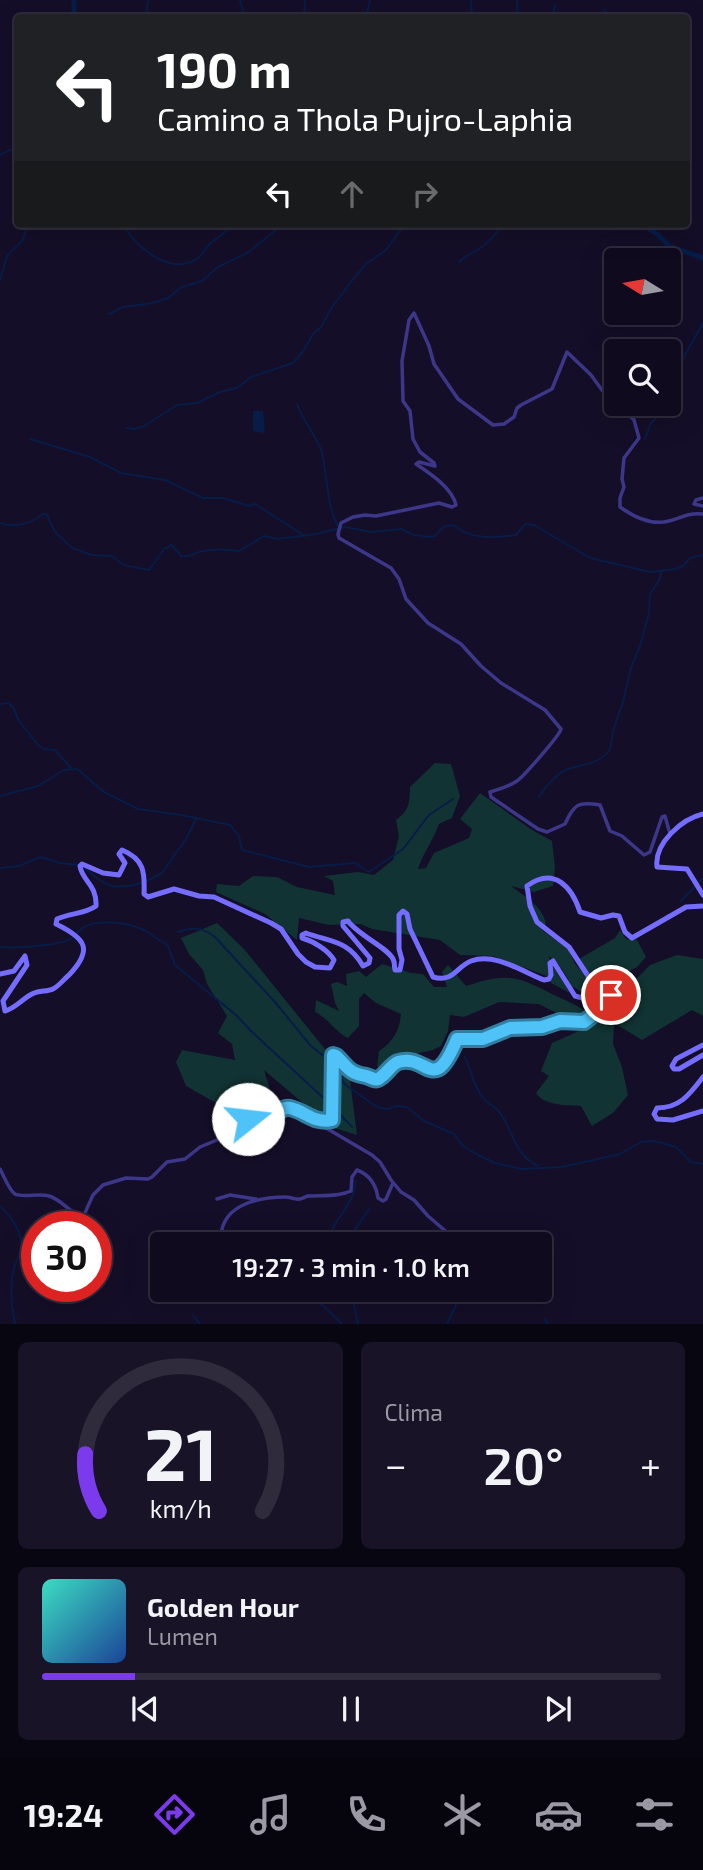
<!DOCTYPE html>
<html lang="es">
<head>
<meta charset="utf-8">
<style>
  body { margin:0; font-family:"Exo 2",sans-serif; background:#181327; color:#f1f3f6; height:100vh; display:flex; flex-direction:column; font-size:26px; white-space:nowrap }
  * { box-sizing:border-box; margin:0 }
  p { font-size:23px; color:#9b9aa4 }
  .icon { flex:none; width:38px; height:38px; fill:none; stroke:currentColor; stroke-width:2; stroke-linecap:round; stroke-linejoin:round }
  .map { position:relative; height:1324px; overflow:hidden }
  .drawer { display:flex; flex-direction:column; gap:18px; padding:18px; background:#080610; flex:1 }
  .drawer>* { flex:none }
  .guide { position:absolute; left:14px; top:14px; width:676px; height:214px; border-radius:7px; box-shadow:0 7px 28px #0002,0 0 0 2px #2f2b3c; background:#202124; color:#fff; overflow:hidden }
  .needle { width:46px; rotate:281deg }
  .controls { position:absolute; left:604px; top:248px; display:grid; gap:14px }
  .controls a { display:grid; place-items:center; width:77px; height:77px; border-radius:7px; background:#0f0a1e; box-shadow:0 7px 28px #0002,0 0 0 2px #2f2b3c; font-size:35px }
  .speed { position:absolute; left:21px; top:1211px; display:flex; gap:14px; font-size:35px; font-weight:700; text-align:center }
  .speed>* { display:grid; place-content:center; width:91px; height:91px; border-radius:50%; background:#0f0a1e; box-shadow:0 7px 28px #0002,0 0 0 2px #2f2b3c; line-height:1 }
  .speed .limit { border:10px solid #d22; background:#fff; color:#111 }
  .pin { position:absolute; display:grid; place-items:center; width:60px; height:60px; color:#fff; margin:-30px; border:4px solid #fff; border-radius:50%; box-shadow:0 2px 7px #0007 }
  .me { position:absolute; width:77px; margin:-38px; rotate:74deg; stroke-linejoin:round; filter:drop-shadow(0 0 5px #0008) }
  .turn { display:flex; align-items:center; gap:24px; height:147px; padding:0 28px; font-size:32px }
  .turn .icon { width:91px; height:91px; stroke-width:2.5 }
  .turn b { display:block; font-size:49px; line-height:60px }
  .lanes { display:flex; align-items:center; height:66px; padding:0 28px; background:#0003; justify-content:center; gap:35px; direction:ltr }
  .lanes .off { opacity:.35 }
  .big { font-size:52px; font-weight:600; line-height:1.1 }
  .drawer .tile { flex:1; display:flex; flex-direction:column; justify-content:center; gap:10px; min-width:0; padding:0 24px; border-radius:10px; background:#181327 }
  .drawer .dial { align-items:center; gap:0 }
  .dial svg { height:182px; overflow:visible; fill:none; stroke:#2f2b3c; stroke-width:7; stroke-linecap:round; text-anchor:middle }
  .dial text { fill:#f1f3f6; stroke:none }
  .song { display:flex; align-items:center; gap:21px }
  .cover { width:84px; height:84px; border-radius:10px; background:linear-gradient(135deg,hsl(170 70% 55%),hsl(220 70% 35%)) }
  .played { height:7px; border-radius:4px; background:linear-gradient(90deg,#7c3aed 15%,#2f2b3c 15%) }
  .keys { display:flex; justify-content:space-around; direction:ltr }
  .heat { display:flex; justify-content:space-between; align-items:center; font-size:38px; direction:ltr }
  .drawer .tiles { flex:1; display:grid; gap:18px; grid-template-columns:1fr 1fr }
  .tile:last-child { grid-column:span 2 }
  .trip { position:absolute; left:150px; top:1232px; width:402px; height:70px; border-radius:7px; background:#0f0a1e; box-shadow:0 7px 28px #0002,0 0 0 2px #2f2b3c; font-weight:600; line-height:70px; text-align:center }
  .dock { display:flex; height:112px; justify-content:space-around; align-items:center; background:#06040c; color:#9b9aa4 }
  .dock .icon { width:49px; height:49px }
  .dock .on { color:#7c3aed }
  .dock b { font-size:32px; color:#f1f3f6 }
  .map>svg:first-child { display:block }
  .green { fill:#133 }
  .water { fill:#071d48 }
  .lines { fill:none; stroke-linecap:round; stroke-linejoin:round }
  .stream { stroke:#071d48; stroke-width:2 }
  .river { stroke:#071d48; stroke-width:5 }
  .minor { stroke:#3d378a; stroke-width:3.5 }
  .secondary { stroke:#756dff; stroke-width:5 }
  .route-casing { stroke:#337fa1; stroke-width:18 }
  .route { stroke:#4fc3f7; stroke-width:12 }
</style>
</head>
<body>
<div class="map">
<svg width="703" height="1324" viewBox="0 0 703 1324">
  <rect width="100%" height="100%" fill="#140e28"/>
  <!-- green -->
  <g class="green">
    <path d="M 435,763 L 451,764 L 460,796 L 452,818 L 439,824 C 433,841 423,853 418,869 L 426,868 L 434,853 L 469,838 L 472,829 L 460,819 L 480,793 L 532,830 L 552,841 L 555,867 L 553,886 L 534,892 L 511,886 C 525,897 542,905 546,924 L 542,930 L 568,949 L 575,964 L 586,975 L 597,994 L 592,997 C 583,996 579,988 570,986 C 569,976 556,960 548,956 L 570,993 L 551,983 L 547,976 L 493,956 L 460,955 L 440,940 L 372,929 L 360,924 L 329,925 L 299,918 L 297,940 L 265,914 L 216,892 L 217,884 L 239,886 L 253,876 L 277,877 L 297,887 L 335,895 L 333,881 L 324,876 L 358,872 L 374,875 L 393,860 L 399,836 L 396,820 C 409,811 410,802 410,787 Z"/>
    <polygon points="217,923 244,949 350,1080 357,1135 331,1127 264,1070 270,1090 218,1104 186,1086 176,1062 182,1050 235,1060 232,1044 218,1033 227,1016 207,984 203,970 189,954 181,938"/>
    <polygon points="620,930 626,939 637,940 646,957 637,967 608,983 597,981 585,972 579,959 615,938"/>
    <path d="M 677,955 L 703,959 L 703,1016 L 692,1010 L 642,1040 L 614,1023 L 613,1044 L 622,1067 L 628,1095 L 613,1113 L 592,1126 L 581,1106 C 567,1105 544,1106 536,1093 L 549,1076 L 541,1071 L 552,1043 L 590,1026 L 650,965 Z"/>
    <path d="M 382,964 L 411,973 L 423,974 L 434,987 L 447,987 L 442,972 L 448,965 L 466,986 C 507,972 517,976 554,995 C 565,1000 574,1004 584,1010 L 578,1016 L 564,1017 L 539,1004 L 499,1002 L 464,1017 L 450,1015 L 448,1031 L 441,1046 L 433,1050 L 401,1057 L 377,1067 L 379,1051 C 394,1041 399,1031 401,1014 L 376,1003 L 364,993 L 359,999 L 359,1026 L 348,1038 C 334,1031 329,1019 315,1012 L 316,1000 L 339,1011 L 335,1003 L 331,984 L 337,982 L 347,986 L 346,974 L 359,971 L 366,977 Z"/>
  </g>
  <!-- water -->
  <polygon class="water" points="253,411 263,411 265,431 263,433 253,431"/>
  <g class="lines">
    <!-- stream -->
    <g class="stream">
      <polyline points="240,0 245,18"/>
      <polyline points="471,0 472,18"/>
      <polyline points="517,0 518,18"/>
      <polyline points="604,10 611,18"/>
      <polyline points="146,18 148,0"/>
      <polyline points="304,18 305,0"/>
      <polyline points="366,18 370,0"/>
      <polyline points="553,18 555,5"/>
      <polyline points="0,155 10,150 18,150"/>
      <path d="M 123,224 C 135,246 168,275 195,260 C 202,257 205,248 210,244 C 218,237 228,230 236,224"/>
      <polyline points="650,224 650,231"/>
      <path d="M 459,262 C 466,255 471,254 479,249 C 489,242 496,234 504,224"/>
      <polyline points="0,280 7,256 23,240 28,224"/>
      <polyline points="109,314 123,307 153,303 168,298 182,287 202,281 218,267 247,253 284,224"/>
      <path d="M 297,404 C 303,421 317,436 322,453 C 327,475 327,507 338,526"/>
      <polyline points="127,428 135,429 144,426 177,405 197,403 220,392 237,388 251,377 293,363 304,350 313,334 321,327 332,307 354,278 366,264 386,250 405,224"/>
      <polyline points="30,439 90,457 121,473 165,480 203,498 223,498 249,506 255,504 305,536"/>
      <polyline points="645,439 651,423 669,405 674,394 675,373 703,323"/>
      <path d="M 0,523 C 15,528 30,524 43,514 L 47,515 L 55,532 L 72,548 L 92,555 L 112,556 L 124,565 L 149,570 L 164,549 L 172,545 L 181,556 C 192,558 194,552 203,551 C 215,549 227,549 239,551 L 264,536 L 277,539 L 316,534 L 345,527 L 371,532 L 401,529 L 414,535 L 430,537 L 435,536 L 443,527 L 453,525 C 472,540 493,538 516,535 L 525,524 L 534,525 L 590,558 L 650,572 L 675,569 L 683,566 L 690,558 L 703,555"/>
      <polyline points="0,704 8,703 13,707 19,721 38,745 44,749 55,750 71,768"/>
      <polyline points="0,796 38,786 64,770 77,769 104,792 138,809 181,815 230,825 239,836 242,850 309,867 355,863 369,872 403,849 429,815 453,799"/>
      <path d="M 539,797 C 545,787 556,774 568,769 C 584,764 599,764 610,750 L 613,731 L 623,702 L 631,668 L 640,646 L 649,613 L 650,594 L 659,581 L 661,573"/>
      <polyline points="0,868 19,866 41,857 60,863 79,865"/>
      <path d="M 84,868 C 107,886 111,891 142,883"/>
      <polyline points="147,881 162,873 186,839 196,819"/>
      <polyline points="680,902 703,878"/>
      <path d="M 178,932 C 194,927 202,927 215,937 L 275,1002 L 310,1045 L 321,1054 L 331,1059 L 341,1071 L 342,1081 L 347,1086 L 377,1107 L 387,1109 L 397,1106 L 407,1107 L 424,1121 L 454,1134 L 462,1145 L 476,1154 L 495,1163 L 521,1169 L 562,1167 L 620,1154 L 641,1142 L 654,1141 L 676,1147 L 691,1162 L 703,1164"/>
      <path d="M 77,933 C 91,916 128,922 146,931 C 153,935 157,940 165,943 L 168,946 L 175,965 L 236,1015 L 251,1031 L 330,1104"/>
      <path d="M 0,947 C 16,948 63,946 73,937"/>
      <path d="M 465,1057 C 471,1070 474,1088 483,1098 C 488,1104 496,1107 500,1113 C 515,1134 513,1153 538,1166"/>
      <polyline points="334,1108 352,1127"/>
      <path d="M 0,1207 C 12,1216 25,1235 20,1252 C 17,1262 13,1266 12,1279 C 10,1294 12,1309 15,1324"/>
      <path d="M 326,1244 C 332,1220 354,1206 356,1181"/>
      <polyline points="350,1244 352,1234 369,1209"/>
      <polyline points="315,1290 320,1303 342,1324"/>
      <polyline points="351,1290 358,1324"/>
      <polyline points="193,1315 200,1324"/>
      <polyline points="545,1319 548,1324"/>
      <polyline points="447,1324 456,1305 460,1290"/>
    </g>
    <!-- river -->
    <g class="river">
      <polyline points="74,18 74,0"/>
      <polyline points="568,224 586,227 607,224"/>
      <polyline points="641,224 657,234 669,246 703,258"/>
    </g>
    <!-- minor -->
    <g class="minor">
      <path d="M 616,401 L 602,390 L 591,375 L 567,352 L 552,389 L 521,405 L 517,408 L 514,417 L 504,424 L 493,425 L 458,399 L 434,364 L 429,346 L 414,313 L 409,320 L 402,361 L 403,401 L 410,411 L 413,439 L 420,452 L 434,463 L 435,466 L 419,462 L 416,464 C 431,474 452,488 456,505 L 452,507 L 439,503 L 376,516 L 365,515 L 353,517 L 341,523 L 338,534 L 339,538 L 391,568 L 399,579 L 406,599 L 428,623 L 461,644 L 481,666 L 501,683 L 545,710 L 561,729 C 560,735 524,776 517,781 C 508,787 500,789 490,792 L 491,797 L 538,829 L 547,832 L 565,824 C 574,805 577,801 600,805 L 610,831 L 622,836 L 644,855 L 650,852 L 662,817 L 665,816 L 670,834"/>
      <path d="M 619,404 L 634,420 L 639,438 L 624,458 L 622,479 L 624,487 L 620,498 L 620,507 C 634,517 651,526 669,521 C 685,517 685,513 703,514"/>
      <polyline points="703,498 696,500 694,504 703,506"/>
      <polyline points="309,1118 372,1155 380,1162 391,1180 401,1192 414,1200 428,1216 457,1241 462,1242 465,1238 469,1244"/>
      <path d="M 0,1169 C 4,1176 9,1190 15,1194 C 23,1198 39,1193 49,1196 C 63,1200 70,1215 84,1215 L 93,1195 L 103,1185 L 126,1178 L 148,1179 L 152,1177 L 167,1162 L 185,1159 L 200,1147 L 217,1140 L 225,1131 L 244,1120 L 266,1120 L 282,1109 L 287,1108 L 318,1120 L 332,1120 L 333,1055 C 343,1059 347,1072 358,1075 C 388,1086 379,1067 399,1062 C 414,1059 427,1075 441,1067 C 450,1062 453,1047 457,1039 L 460,1038 L 483,1039 L 510,1028 L 542,1027 L 560,1021 L 585,1022 L 601,1009 L 611,995 L 611,991 L 604,983 L 593,981"/>
      <polyline points="217,1199 230,1195 256,1199"/>
      <path d="M 226,1244 L 221,1235 C 224,1203 261,1197 286,1197 C 290,1197 293,1199 297,1199 C 301,1200 304,1197 308,1196 C 322,1195 338,1197 351,1191 L 352,1177 L 357,1170 C 370,1175 376,1184 378,1198 L 383,1201 L 386,1199 L 393,1183"/>
    </g>
    <!-- secondary -->
    <g class="secondary">
      <path d="M 703,814 C 682,819 654,843 657,867 L 687,869 L 703,895"/>
      <path d="M 0,974 L 14,971 L 25,956 L 27,965 L 3,1001 L 5,1011 C 16,1008 22,999 32,994 C 39,990 47,992 53,989 C 59,986 64,979 69,975 C 94,949 85,938 56,924 L 57,919 C 70,913 85,914 96,906 C 97,884 82,881 80,866 L 82,864 L 103,873 L 119,875 L 125,863 L 119,854 L 122,850 C 144,859 145,872 144,894 L 148,897 L 174,889 L 199,896 L 214,897 L 271,923 L 281,929 L 298,954 L 306,962 L 315,967 L 330,968 L 334,960 C 328,950 313,941 302,938 L 302,935 L 306,933 C 330,942 348,940 363,966 L 369,963 L 370,958 L 343,926 L 343,922 L 348,921 C 358,935 388,948 393,959 C 395,962 394,966 395,970 L 400,970 L 402,960 L 399,949 L 399,915 L 403,911 L 407,914 L 410,929 L 433,977 C 453,983 456,967 471,961 C 495,952 523,972 544,980 L 549,979 L 551,975 L 550,963 L 553,961 L 575,996 L 590,1000 L 598,991 L 569,947 L 537,922 L 530,906 L 527,886 C 554,866 572,887 580,912 L 601,918 L 613,915 L 619,916 L 625,932 L 632,938 L 686,907 L 703,906"/>
      <polyline points="703,1045 676,1059 672,1066 674,1069 679,1069 703,1055"/>
      <path d="M 703,1077 C 690,1094 680,1108 657,1108 L 654,1114 L 657,1119 L 673,1120 L 703,1111"/>
    </g>
  </g>
  <g class="lines">
    <defs>
      <path id="route" d="M 248,1119 C 274,1124 276,1106 290,1108 C 305,1111 314,1124 332,1120 L 333,1055 L 336,1056 C 348,1067 348,1073 366,1076 C 373,1078 376,1082 381,1077 C 387,1073 391,1065 398,1062 C 428,1053 433,1097 457,1039 L 483,1039 L 510,1028 L 542,1027 L 560,1021 L 584,1022 L 601,1009 L 611,995"/>
    </defs>
    <!-- route casing -->
    <use href="#route" class="route-casing"/>
    <!-- route -->
    <use href="#route" class="route"/>
  </g>
</svg>
<div class="controls">
<a><svg class="needle" viewBox="-14 -14 28 28"><path d="M0-13l5 13h-10z" fill="#e53935"/><path d="M0 13l5-13h-10z" fill="#9b9aa4"/></svg></a>
<a><svg class="icon" aria-label="search" viewBox="0 0 24 24"><circle cx="10" cy="10" r="6"/><path d="M15 15l6 6"/></svg></a>
</div>
<div class="speed"><div class="limit">30</div></div>
<div class="pin" style="left:611px;top:995px;background:#d93025"><svg class="icon" aria-label="arrive" viewBox="0 0 24 24"><path d="M6 21V4h12l-3 4 3 4H6"/></svg></div>
<svg class="me" style="left:248px;top:1119px" viewBox="-20 -20 40 40"><circle r="19" fill="#fff"/><path d="M0-13L10 11 0 6-10 11z" fill="#4fc3f7"/></svg>
<div class="trip">19:27 · 3 min · 1.0 km</div>
<div class="guide">
<div class="turn"><svg class="icon" aria-label="left" viewBox="0 0 24 24"><path d="M17 20v-9H6M10 6l-5 5 5 5"/></svg><div><b>190 m</b>Camino a Thola Pujro-Laphia</div></div>
<div class="lanes"><svg class="icon" aria-label="left" viewBox="0 0 24 24"><path d="M17 20v-9H6M10 6l-5 5 5 5"/></svg><svg class="icon off" aria-label="ahead" viewBox="0 0 24 24"><path d="M12 20V5M6 11l6-6 6 6"/></svg><svg class="icon off" aria-label="right" viewBox="0 0 24 24"><path d="M7 20v-9h11M14 6l5 5-5 5"/></svg></div>
</div>
</div>
<section class="drawer">
<div class="tiles">
<div class="tile dial"><svg viewBox="0 0 100 80">
<path d="M14 69A42 42 0 1 1 86 69"/>
<path d="M14 69A42 42 0 0 1 8 44" stroke="#7c3aed"/>
<text x="50" y="56" font-size="32" font-weight="700">21</text>
<text x="50" y="72" font-size="11">km/h</text>
</svg></div>
<div class="tile"><p>Clima</p>
<div class="heat"><a>−</a><b class="big">20°</b><a>+</a></div>
</div>
<div class="tile">
<div class="song"><i class="cover"></i><div><b>Golden Hour</b><p>Lumen</p></div></div>
<div class="played"></div>
<div class="keys"><svg class="icon" aria-label="previous" viewBox="0 0 24 24"><path d="M18 5L8 12l10 7zM5 5v14"/></svg><svg class="icon" aria-label="pause" viewBox="0 0 24 24"><path d="M8 5v14M16 5v14"/></svg><svg class="icon" aria-label="next" viewBox="0 0 24 24"><path d="M6 5l10 7-10 7zM19 5v14"/></svg></div>
</div>
</div>
</section>
<nav class="dock">
<b>19:24</b>
<svg class="icon on" aria-label="directions" viewBox="0 0 24 24"><path d="M12 3l9 9-9 9-9-9zM9 14v-3h6M13 9l2 2-2 2"/></svg>
<svg class="icon" aria-label="music" viewBox="0 0 24 24"><path d="M9 18V5l10-2v13"/><circle cx="6" cy="18" r="3"/><circle cx="16" cy="16" r="3"/></svg>
<svg class="icon" aria-label="phone" viewBox="0 0 24 24"><path d="M5 4h4l2 5-3 2q2 4 5 5l2-3 5 2v4C11 20 4 13 5 4z"/></svg>
<svg class="icon" aria-label="climate" viewBox="0 0 24 24"><path d="M12 3v18M4 7l16 10M4 17L20 7"/></svg>
<svg class="icon" aria-label="car" viewBox="0 0 24 24"><path d="M5 17H2v-5l4-1 3-4h7l3 4 3 1v5h-3M9 17h6M6 11h13"/><circle cx="7" cy="17" r="2"/><circle cx="17" cy="17" r="2"/></svg>
<svg class="icon" aria-label="filters" viewBox="0 0 24 24"><path d="M4 7h16M4 17h16"/><circle cx="9" cy="7" r="2"/><circle cx="15" cy="17" r="2"/></svg>
</nav>
</body>
</html>
